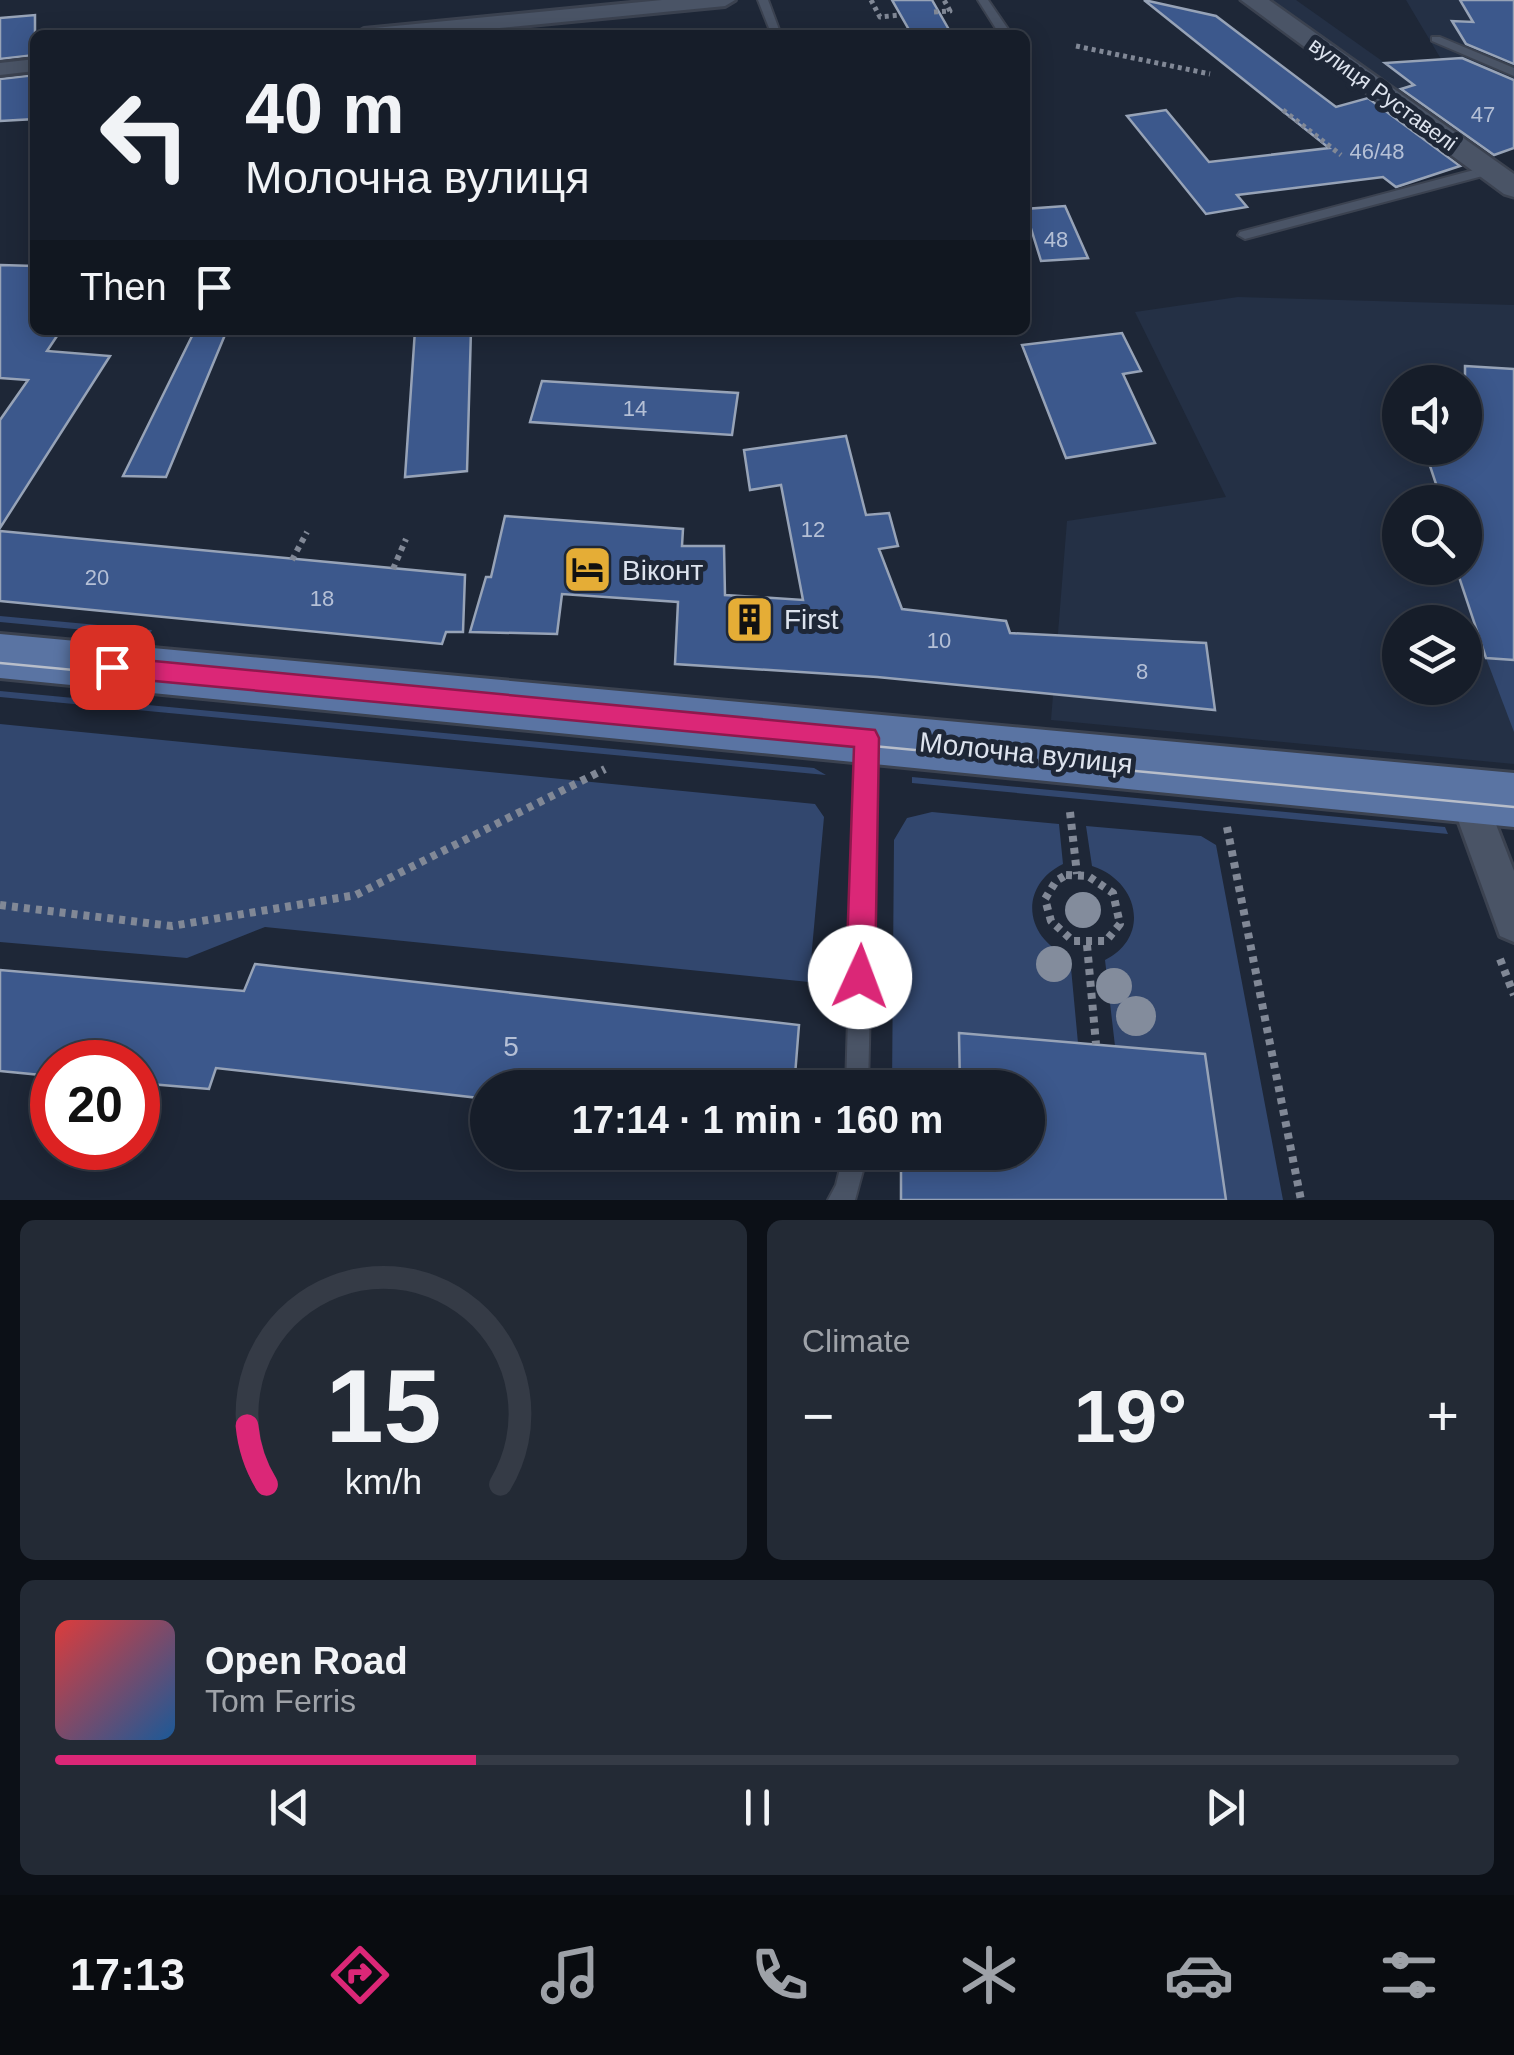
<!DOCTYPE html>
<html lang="en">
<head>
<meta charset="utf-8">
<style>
  body { margin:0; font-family:Arial,sans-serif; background:#232a35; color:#f1f3f6; height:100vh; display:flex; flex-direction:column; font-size:38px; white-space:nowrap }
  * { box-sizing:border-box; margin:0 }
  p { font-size:32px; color:#9ea2a8 }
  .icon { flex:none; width:55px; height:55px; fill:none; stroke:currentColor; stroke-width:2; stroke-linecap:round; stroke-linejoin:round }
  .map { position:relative; height:1200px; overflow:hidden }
  .side { display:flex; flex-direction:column; gap:20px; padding:20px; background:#0c1017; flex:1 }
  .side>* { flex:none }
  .banner { position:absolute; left:30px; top:30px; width:1000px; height:305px; border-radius:15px; box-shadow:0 5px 25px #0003,0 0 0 2px #353b46; background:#161d29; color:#f1f3f6; overflow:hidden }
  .tools { position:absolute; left:1382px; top:365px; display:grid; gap:20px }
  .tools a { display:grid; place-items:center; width:100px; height:100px; border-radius:50%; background:#161d29; box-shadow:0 5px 25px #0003,0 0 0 2px #353b46; font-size:50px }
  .speed { position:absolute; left:30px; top:1040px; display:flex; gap:20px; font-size:50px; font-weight:700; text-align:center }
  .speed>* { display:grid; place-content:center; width:130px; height:130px; border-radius:50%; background:#161d29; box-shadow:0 5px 25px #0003,0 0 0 2px #353b46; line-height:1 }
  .speed .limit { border:15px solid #d22; background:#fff; color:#111 }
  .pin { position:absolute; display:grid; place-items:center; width:85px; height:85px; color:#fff; margin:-42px; border-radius:20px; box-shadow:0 5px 15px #0006 }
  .me { position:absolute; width:110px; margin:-55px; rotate:2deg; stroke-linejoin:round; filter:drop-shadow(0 0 8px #0008) }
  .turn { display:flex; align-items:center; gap:35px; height:210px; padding:0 50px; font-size:45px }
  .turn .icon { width:130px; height:130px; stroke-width:2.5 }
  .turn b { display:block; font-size:70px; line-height:85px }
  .then { display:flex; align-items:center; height:95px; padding:0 50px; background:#0003; gap:20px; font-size:38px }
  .big { font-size:75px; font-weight:700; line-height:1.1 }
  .side .tile { flex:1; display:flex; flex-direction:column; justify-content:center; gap:15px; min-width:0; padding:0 35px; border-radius:15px; background:#232a35 }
  .side .dial { align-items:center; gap:0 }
  .dial svg { height:260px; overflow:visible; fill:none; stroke:#353b46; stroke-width:7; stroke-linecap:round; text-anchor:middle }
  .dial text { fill:#f1f3f6; stroke:none }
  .song { display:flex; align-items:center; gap:30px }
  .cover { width:120px; height:120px; border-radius:15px; background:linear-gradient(135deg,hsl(0 70% 55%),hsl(210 70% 35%)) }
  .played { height:10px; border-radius:5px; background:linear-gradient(90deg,#db2777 30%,#353b46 30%) }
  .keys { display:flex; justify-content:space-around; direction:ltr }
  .heat { display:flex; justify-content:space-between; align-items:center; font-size:55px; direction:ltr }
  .side .tiles { flex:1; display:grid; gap:20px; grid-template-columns:1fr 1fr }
  .tile:last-child { grid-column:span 2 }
  .trip { position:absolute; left:470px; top:1070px; width:575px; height:100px; border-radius:50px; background:#161d29; box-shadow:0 5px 25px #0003,0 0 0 2px #353b46; font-weight:700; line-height:100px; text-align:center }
  .tab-bar { display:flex; height:160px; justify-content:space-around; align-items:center; background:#090c10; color:#9ea2a8 }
  .tab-bar .icon { width:70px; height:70px }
  .tab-bar .on { color:#db2777 }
  .tab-bar b { font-size:45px; color:#f1f3f6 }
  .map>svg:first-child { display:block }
  .built { fill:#243045; fill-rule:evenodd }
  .green { fill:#32476e }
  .building { fill:#3c588c; stroke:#97a3b7; stroke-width:2.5 }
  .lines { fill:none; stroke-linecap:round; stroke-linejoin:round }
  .service-casing { stroke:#3b4250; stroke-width:4 }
  .minor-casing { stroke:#3b4250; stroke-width:6 }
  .tertiary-casing { stroke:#3b4250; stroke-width:5 }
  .primary-casing { stroke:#3b4250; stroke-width:6 }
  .path-far2 { stroke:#818896; stroke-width:5; stroke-dasharray:4 4; stroke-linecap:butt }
  .path-far1 { stroke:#818896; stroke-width:6; stroke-dasharray:5 5; stroke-linecap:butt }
  .path { stroke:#818896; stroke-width:8; stroke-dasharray:6 6; stroke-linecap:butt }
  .service { fill:#4a5466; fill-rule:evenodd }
  .minor { fill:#4a5466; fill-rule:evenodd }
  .tertiary { fill:#4a5466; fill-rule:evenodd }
  .primary { fill:#5a74a3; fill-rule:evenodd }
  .tram { stroke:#b8beca; stroke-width:2.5 }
  .tree { fill:#838c9c }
  .route { fill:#db2777; stroke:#8e194d; stroke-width:2.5 }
  .labels { text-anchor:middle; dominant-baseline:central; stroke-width:10; stroke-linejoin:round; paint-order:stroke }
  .far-street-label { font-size:22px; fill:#dde3ee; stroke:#1e2737 }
  .number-label { font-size:22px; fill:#b5c0d6 }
  .poi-label { font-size:28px; fill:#dde3ee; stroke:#1e2737; text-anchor:start }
  .street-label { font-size:28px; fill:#dde3ee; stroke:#1e2737 }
  .near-number-label { font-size:28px; fill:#b5c0d6 }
</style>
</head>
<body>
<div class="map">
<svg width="1514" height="1200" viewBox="0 0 1514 1200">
  <rect width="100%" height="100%" fill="#1e2737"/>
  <!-- built -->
  <g class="built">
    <polygon points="1267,0 1296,0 1385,63 1441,59 1406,0 1514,0 1514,131 1467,145"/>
    <path d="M 1238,297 L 1514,305 L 1514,764 L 1051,720 L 1067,521 L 1226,497 L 1135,312 ZM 1400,382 L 1465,382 L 1465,448 L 1400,448 ZM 1400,502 L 1465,502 L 1465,568 L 1400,568 ZM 1400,622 L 1465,622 L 1465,688 L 1400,688 Z"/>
  </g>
  <!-- green -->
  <g class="green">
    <polygon points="0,616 152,630 149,636 0,622"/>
    <polygon points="1486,658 1514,660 1514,732"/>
    <polygon points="0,691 814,768 826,775 0,697"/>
    <polygon points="0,724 815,804 824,817 809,982 265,927 187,958 0,942"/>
    <polygon points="912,777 1445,827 1448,834 912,783"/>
    <path d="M 932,812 L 1059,824 L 1063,864 C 1018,886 1024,939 1070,957 L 1078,1043 L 959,1033 L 960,1087 L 892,1088 L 894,840 L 907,818 Z"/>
    <path d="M 1086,826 L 1201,836 L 1216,845 L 1283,1200 L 1226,1200 L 1204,1054 L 1115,1046 L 1105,960 C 1151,937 1139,881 1092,866 Z"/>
  </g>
  <!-- building -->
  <g class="building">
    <polygon points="892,0 932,0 952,35 912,35"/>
    <polygon points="1144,0 1216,16 1336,107 1368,98 1460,166 1396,187 1383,177 1237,195 1247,207 1206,214 1127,116 1166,110 1209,162 1329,148"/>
    <polygon points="1460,0 1514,0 1514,64 1466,44 1452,21 1473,22"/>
    <polygon points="35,15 35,55 0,59 0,18"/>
    <polygon points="1462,58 1514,80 1514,148 1494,155 1401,89 1414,85 1385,63"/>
    <polygon points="35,75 35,119 0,121 0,79"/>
    <polygon points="1065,206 1088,258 1041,261 1025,209"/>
    <polygon points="0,265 35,266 35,330 61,330 47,351 110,356 0,528 0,420 28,380 0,378"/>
    <polygon points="195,330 227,330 166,477 123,476"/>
    <polygon points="415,330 471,330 467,471 405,477"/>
    <polygon points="1122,333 1141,371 1123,374 1155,443 1066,458 1022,345"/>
    <polygon points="1465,366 1514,369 1514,660 1486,658 1456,568 1465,568 1465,502 1442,502 1424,448 1465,448"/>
    <polygon points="542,381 738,393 732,435 530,422"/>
    <polygon points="846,436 866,515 889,513 898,546 879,549 902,609 1006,621 1010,633 1206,643 1215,710 877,677 675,664 678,602 562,594 557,634 470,632 486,577 491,577 505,516 683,529 682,546 724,546 725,595 803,600 781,485 750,490 744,450"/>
    <polygon points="0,531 465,575 463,632 446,632 442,644 0,601"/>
    <polygon points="255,964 799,1025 794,1088 488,1088 488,1099 216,1068 209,1089 138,1083 138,1062 52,1062 52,1076 0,1071 0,970 244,991"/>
    <polygon points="959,1033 1205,1054 1226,1200 901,1200 901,1152 1028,1152 1028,1088 960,1088"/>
  </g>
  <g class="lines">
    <defs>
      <g id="service">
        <polygon points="758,0 768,0 781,35 771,33"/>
        <polygon points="978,0 988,0 1012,35 1000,35"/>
        <polygon points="1432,37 1440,37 1514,68 1514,76 1432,41"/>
        <polygon points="1489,166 1495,170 1494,173 1245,239 1238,235 1240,232"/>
        <polygon points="866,735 873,737 876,743 868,1088 846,1088 856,743 859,737"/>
        <polygon points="844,1152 868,1152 855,1200 828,1200 836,1185"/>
      </g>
      <g id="minor">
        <polygon points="662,0 735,0 725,6 428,35 354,35 364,29"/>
        <polygon points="35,59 35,71 0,75 0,63"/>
        <polygon points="1467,779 1480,783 1514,871 1514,942 1500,936 1449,795 1454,783"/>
      </g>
      <polygon id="tertiary" points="1241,0 1269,0 1514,174 1514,197 1504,194"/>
      <polygon id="primary" points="0,634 1514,773 1514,827 0,678"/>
    </defs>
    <!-- service casing -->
    <use href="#service" class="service-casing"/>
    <!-- minor casing -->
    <use href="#minor" class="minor-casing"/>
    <!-- tertiary casing -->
    <use href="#tertiary" class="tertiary-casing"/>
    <!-- primary casing -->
    <use href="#primary" class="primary-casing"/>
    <!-- path-far2 -->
    <g class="path-far2">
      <polyline points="871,0 880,17 900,15"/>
      <polyline points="934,12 950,11 944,0"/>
      <polyline points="1076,46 1210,74"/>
      <polyline points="1283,110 1341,155"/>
    </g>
    <!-- path-far1 -->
    <g class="path-far1">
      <polyline points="292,560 307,532"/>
      <polyline points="393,569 406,539"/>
    </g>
    <!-- path -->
    <g class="path">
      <polyline points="1070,812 1077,874"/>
      <polyline points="1227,827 1301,1200"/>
      <polygon points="1066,875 1088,876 1113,893 1120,924 1106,941 1073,941 1051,921 1045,899 1056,881"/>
      <polyline points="0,905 172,926 356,895 605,769"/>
      <polyline points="1087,945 1096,1044"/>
      <polyline points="1500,959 1514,995"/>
    </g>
    <!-- service -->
    <use href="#service" class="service"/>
    <!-- minor -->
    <use href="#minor" class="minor"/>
    <!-- tertiary -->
    <use href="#tertiary" class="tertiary"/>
    <!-- primary -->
    <use href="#primary" class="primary"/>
    <!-- tram -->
    <polyline class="tram" points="0,663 1514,807"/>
  </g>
  <!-- trees -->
  <g class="tree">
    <circle cx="1083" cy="910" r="18"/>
    <circle cx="1054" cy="964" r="18"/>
    <circle cx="1114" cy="986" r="18"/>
    <circle cx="1136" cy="1016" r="20"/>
  </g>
  <!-- route -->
  <polygon class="route" points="112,657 875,730 879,738 875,977 870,987 860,991 851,987 846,977 854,747 112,677 101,667"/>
  <!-- icons -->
  <defs>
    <symbol id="hotel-square" viewBox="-11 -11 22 22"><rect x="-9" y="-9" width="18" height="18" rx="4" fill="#e5ad36" stroke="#1e2737"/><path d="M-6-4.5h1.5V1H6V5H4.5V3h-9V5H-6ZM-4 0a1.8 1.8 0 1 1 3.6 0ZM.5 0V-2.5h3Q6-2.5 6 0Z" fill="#111"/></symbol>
    <symbol id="building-square" viewBox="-11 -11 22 22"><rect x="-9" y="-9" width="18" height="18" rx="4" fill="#e5ad36" stroke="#1e2737"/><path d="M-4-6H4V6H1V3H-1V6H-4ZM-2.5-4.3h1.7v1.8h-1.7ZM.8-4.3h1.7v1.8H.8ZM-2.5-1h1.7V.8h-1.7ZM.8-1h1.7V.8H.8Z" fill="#111"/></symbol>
  </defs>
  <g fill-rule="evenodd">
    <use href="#hotel-square" x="560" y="542" width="55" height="55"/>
    <use href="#building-square" x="722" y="592" width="55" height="55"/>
  </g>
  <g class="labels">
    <!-- far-street labels -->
    <g class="far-street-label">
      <text transform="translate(1383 94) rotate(36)">вулиця Руставелі</text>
    </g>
    <!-- number labels -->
    <g class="number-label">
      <text x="1483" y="114">47</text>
      <text x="1377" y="151">46/48</text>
      <text x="1056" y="239">48</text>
      <text x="635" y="408">14</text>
      <text x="813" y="529">12</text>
      <text x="97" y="577">20</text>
      <text x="322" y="598">18</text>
      <text x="939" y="640">10</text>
      <text x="1142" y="671">8</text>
    </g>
    <!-- poi labels -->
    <g class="poi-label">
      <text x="622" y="570">Віконт</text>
      <text x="784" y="619">First</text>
    </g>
    <!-- street labels -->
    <g class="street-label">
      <text transform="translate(1026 753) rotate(6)">Молочна вулиця</text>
    </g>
    <!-- near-number labels -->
    <g class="near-number-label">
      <text x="511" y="1046">5</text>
    </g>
  </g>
</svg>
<div class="tools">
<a><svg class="icon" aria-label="sound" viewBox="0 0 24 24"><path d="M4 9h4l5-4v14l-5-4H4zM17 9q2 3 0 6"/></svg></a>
<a><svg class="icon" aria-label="search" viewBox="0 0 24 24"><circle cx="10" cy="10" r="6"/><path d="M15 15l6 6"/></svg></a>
<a><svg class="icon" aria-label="layers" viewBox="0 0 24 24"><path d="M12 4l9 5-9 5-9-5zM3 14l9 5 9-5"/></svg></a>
</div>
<div class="speed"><div class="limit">20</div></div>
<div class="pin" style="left:112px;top:667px;background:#d93025"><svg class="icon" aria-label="arrive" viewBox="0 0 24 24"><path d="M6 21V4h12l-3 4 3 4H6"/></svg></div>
<svg class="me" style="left:860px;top:977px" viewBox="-20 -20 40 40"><circle r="19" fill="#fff"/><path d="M0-13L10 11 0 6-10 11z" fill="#db2777"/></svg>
<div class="trip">17:14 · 1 min · 160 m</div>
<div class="banner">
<div class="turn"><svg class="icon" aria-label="left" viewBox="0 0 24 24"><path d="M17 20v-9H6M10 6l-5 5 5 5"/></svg><div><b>40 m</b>Молочна вулиця</div></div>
<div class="then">Then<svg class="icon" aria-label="arrive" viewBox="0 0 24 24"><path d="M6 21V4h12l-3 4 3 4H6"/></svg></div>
</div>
</div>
<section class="side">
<div class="tiles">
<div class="tile dial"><svg viewBox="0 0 100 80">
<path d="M14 69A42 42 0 1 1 86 69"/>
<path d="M14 69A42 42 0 0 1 8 51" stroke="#db2777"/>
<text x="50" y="56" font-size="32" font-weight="700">15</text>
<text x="50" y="72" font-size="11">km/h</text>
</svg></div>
<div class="tile"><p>Climate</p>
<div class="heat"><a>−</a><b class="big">19°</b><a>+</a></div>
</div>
<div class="tile">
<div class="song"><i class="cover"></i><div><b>Open Road</b><p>Tom Ferris</p></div></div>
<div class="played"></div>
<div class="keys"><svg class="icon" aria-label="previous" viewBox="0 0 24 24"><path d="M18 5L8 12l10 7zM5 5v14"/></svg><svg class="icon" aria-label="pause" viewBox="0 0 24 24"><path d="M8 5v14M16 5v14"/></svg><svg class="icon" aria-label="next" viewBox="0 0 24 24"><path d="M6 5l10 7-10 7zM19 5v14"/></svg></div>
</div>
</div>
</section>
<nav class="tab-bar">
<b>17:13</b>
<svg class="icon on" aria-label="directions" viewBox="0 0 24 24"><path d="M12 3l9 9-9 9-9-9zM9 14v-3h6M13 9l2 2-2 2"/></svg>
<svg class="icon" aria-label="music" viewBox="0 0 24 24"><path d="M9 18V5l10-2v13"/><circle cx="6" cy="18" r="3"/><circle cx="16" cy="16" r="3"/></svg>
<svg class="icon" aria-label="phone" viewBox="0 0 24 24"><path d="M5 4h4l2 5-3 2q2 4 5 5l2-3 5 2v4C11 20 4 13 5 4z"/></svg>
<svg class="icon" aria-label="climate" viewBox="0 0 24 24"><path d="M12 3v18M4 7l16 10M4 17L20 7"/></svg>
<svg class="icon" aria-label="car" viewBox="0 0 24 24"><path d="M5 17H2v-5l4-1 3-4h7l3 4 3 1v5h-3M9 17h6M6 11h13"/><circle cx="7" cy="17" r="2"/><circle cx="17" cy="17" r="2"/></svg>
<svg class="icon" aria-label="filters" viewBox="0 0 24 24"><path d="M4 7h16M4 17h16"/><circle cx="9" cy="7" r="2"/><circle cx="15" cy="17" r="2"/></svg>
</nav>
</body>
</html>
